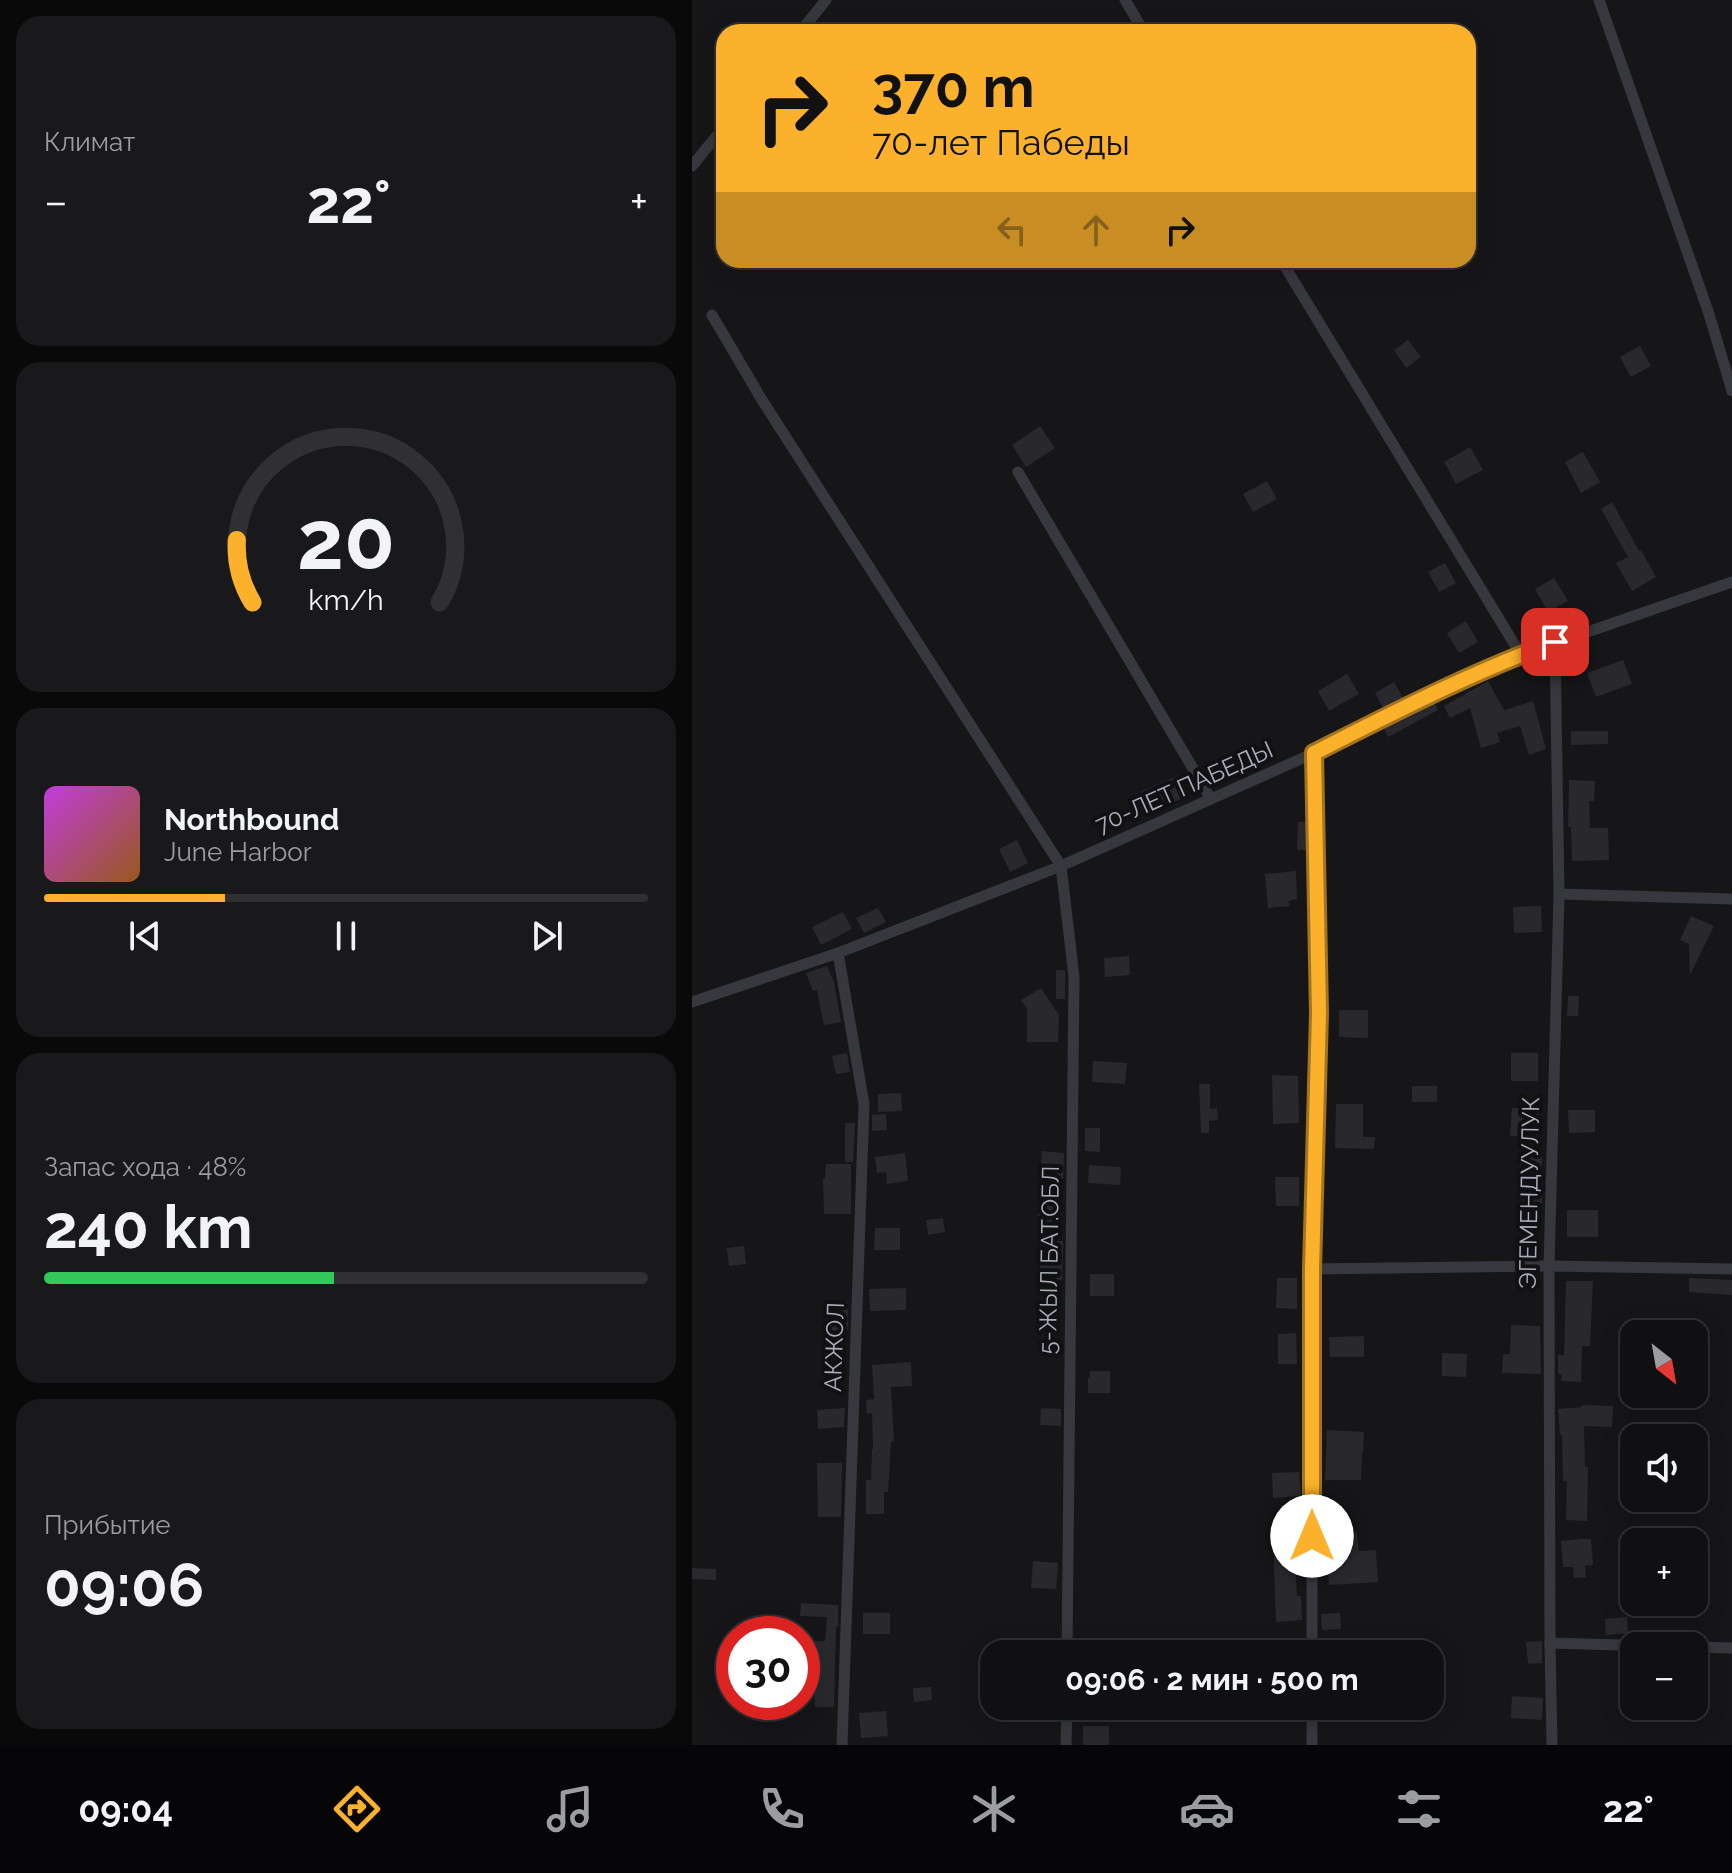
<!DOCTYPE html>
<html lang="ru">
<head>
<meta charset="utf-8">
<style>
  body { margin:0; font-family:Raleway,sans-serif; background:#19191c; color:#f1f3f6; height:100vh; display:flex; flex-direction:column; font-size:30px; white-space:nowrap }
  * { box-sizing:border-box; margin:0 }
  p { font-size:26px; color:#9c9da0 }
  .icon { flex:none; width:44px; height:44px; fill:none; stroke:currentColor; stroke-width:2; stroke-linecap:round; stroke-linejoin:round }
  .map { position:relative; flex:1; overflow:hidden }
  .side { display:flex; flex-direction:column; gap:16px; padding:16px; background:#09090a; width:692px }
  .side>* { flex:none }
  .top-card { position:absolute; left:24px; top:24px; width:760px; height:244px; border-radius:24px; box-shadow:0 4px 20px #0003,0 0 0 2px #303033; background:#fbb12c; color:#111; overflow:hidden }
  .needle { width:52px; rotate:149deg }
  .fabs { position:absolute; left:928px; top:1320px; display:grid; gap:16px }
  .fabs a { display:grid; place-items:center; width:88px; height:88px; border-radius:16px; background:#101013; box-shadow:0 4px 20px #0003,0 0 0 2px #303033; font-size:40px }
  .speed { position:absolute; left:24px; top:1616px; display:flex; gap:16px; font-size:40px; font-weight:700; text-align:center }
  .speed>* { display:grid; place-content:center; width:104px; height:104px; border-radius:50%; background:#101013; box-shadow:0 4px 20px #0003,0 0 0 2px #303033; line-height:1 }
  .speed .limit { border:12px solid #d22; background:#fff; color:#111 }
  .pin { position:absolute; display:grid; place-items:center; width:68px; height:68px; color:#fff; margin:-34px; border-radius:16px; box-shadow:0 4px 12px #0006 }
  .me { position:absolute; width:88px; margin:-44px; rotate:0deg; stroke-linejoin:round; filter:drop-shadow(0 0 6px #0008) }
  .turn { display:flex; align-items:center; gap:28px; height:168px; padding:0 24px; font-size:36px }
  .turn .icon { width:104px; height:104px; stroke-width:2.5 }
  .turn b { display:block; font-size:56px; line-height:68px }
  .lanes { display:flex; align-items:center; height:76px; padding:0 24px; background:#0003; justify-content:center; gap:40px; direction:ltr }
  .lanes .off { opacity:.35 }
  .big { font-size:60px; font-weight:700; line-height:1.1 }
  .side .widget { flex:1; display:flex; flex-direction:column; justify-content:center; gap:12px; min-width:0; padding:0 28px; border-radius:24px; background:#19191c }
  .side .dial { align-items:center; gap:0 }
  .dial svg { height:208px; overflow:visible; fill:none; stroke:#303033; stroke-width:7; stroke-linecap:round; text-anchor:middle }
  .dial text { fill:#f1f3f6; stroke:none }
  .song { display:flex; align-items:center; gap:24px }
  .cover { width:96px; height:96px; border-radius:12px; background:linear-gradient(135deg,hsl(290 70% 55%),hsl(30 70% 35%)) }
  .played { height:8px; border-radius:4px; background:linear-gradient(90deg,#fbb12c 30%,#303033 30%) }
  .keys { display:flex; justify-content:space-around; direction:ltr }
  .heat { display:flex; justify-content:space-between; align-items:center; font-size:44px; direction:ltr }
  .charge { height:12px; border-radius:6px; background:linear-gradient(90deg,#34c759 48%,#303033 0) }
  .trip { position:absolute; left:288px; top:1640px; width:464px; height:80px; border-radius:24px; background:#101013; box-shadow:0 4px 20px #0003,0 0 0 2px #303033; font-weight:700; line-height:80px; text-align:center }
  .menu { display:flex; height:128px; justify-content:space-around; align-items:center; background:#060608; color:#9c9da0 }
  .menu .icon { width:56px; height:56px }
  .menu .on { color:#fbb12c }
  .menu b { font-size:36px; color:#f1f3f6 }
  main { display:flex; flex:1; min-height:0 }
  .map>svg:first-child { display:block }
  .building { fill:#29292d }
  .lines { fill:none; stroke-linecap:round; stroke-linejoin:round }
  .minor { stroke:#37383e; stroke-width:11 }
  .route-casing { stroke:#a3731d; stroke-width:20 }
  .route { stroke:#fbb12c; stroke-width:14 }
  .labels { text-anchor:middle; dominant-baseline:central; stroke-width:8; stroke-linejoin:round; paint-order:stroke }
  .street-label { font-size:24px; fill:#a8adb9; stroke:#111114 }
</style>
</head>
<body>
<main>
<section class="side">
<div class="widget"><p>Климат</p>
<div class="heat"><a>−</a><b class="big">22°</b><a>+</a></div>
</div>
<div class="widget dial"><svg viewBox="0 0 100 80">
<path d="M14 69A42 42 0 1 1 86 69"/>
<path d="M14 69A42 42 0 0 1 8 45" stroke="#fbb12c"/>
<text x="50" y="56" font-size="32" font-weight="700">20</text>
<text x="50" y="72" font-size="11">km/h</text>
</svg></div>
<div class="widget">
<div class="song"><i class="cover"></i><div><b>Northbound</b><p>June Harbor</p></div></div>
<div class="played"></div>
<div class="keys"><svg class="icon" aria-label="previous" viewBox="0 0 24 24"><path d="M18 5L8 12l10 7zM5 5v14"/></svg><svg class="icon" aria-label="pause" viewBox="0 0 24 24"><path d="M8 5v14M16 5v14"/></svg><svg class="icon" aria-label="next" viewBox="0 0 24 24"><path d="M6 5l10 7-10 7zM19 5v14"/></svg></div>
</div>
<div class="widget"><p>Запас хода · 48%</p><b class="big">240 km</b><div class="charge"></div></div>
<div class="widget"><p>Прибытие</p><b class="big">09:06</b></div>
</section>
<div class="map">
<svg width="1040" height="1745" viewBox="0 0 1040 1745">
  <rect width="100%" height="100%" fill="#161619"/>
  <!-- building -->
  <g class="building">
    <polygon points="716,340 729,357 714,368 702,350"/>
    <polygon points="948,346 959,366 939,377 928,357"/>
    <polygon points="348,426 363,448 334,467 320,445"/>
    <polygon points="778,447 791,470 764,484 752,462"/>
    <polygon points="891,452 908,482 889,493 873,462"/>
    <polygon points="575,481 585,499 561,512 551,494"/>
    <polygon points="920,502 947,551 949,550 964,577 940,591 924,563 936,557 909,509"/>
    <polygon points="753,563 764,583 747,592 736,572"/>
    <polygon points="862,578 876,601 856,612 843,589"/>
    <polygon points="774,621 786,642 767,653 755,633"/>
    <polygon points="931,660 940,684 904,697 895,673"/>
    <polygon points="655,674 667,694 637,711 626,691"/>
    <polygon points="796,681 812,710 841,701 854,749 837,755 828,726 805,733 808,742 789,748 778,708 758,718 752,706"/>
    <polygon points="702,682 711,698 691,708 683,693"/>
    <polygon points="742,702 746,710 696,737 691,727"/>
    <polygon points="879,731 916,731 916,744 879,745"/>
    <polygon points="487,775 496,796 457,812 448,792"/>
    <polygon points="877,780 903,781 902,801 897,801 898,828 916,828 917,860 880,861 879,827 876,827"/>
    <polygon points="606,822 615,822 615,850 605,850"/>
    <polygon points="325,840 336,863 318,872 307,849"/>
    <polygon points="604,871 605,899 596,901 598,906 576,908 573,874"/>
    <polygon points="849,906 850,932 822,933 821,907"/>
    <polygon points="186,908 194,922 172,933 164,918"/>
    <polygon points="151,912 160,929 129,945 120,927"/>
    <polygon points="999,916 1022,926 998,975 997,944 988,940"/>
    <polygon points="437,956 438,975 413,977 412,958"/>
    <polygon points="135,966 142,982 149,1022 132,1025 125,990 121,991 114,973"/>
    <rect x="364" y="970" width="9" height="29"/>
    <polygon points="349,988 367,1015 366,1042 335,1042 335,1009 329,1000"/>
    <polygon points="876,996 887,996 886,1016 875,1016"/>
    <polygon points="647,1010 676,1010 676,1038 647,1037"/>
    <polygon points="155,1053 158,1072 144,1074 140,1056"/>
    <rect x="819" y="1053" width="27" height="28"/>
    <polygon points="401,1061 435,1063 433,1084 400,1082"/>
    <polygon points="580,1075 606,1076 607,1123 581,1124"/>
    <polygon points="507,1084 518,1084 518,1109 525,1108 526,1120 517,1121 517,1133 509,1133"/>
    <rect x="720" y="1086" width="25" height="16"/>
    <polygon points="209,1093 210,1111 186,1112 186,1094"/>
    <polygon points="644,1104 671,1104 671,1137 683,1137 682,1149 643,1148"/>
    <polygon points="820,1108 847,1109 845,1152 850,1151 850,1204 832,1205 831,1192 837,1191 834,1137 818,1136"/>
    <polygon points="876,1110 903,1110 903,1132 877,1133"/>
    <polygon points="194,1114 195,1130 180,1131 180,1115"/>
    <polygon points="153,1123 163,1123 161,1162 153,1162"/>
    <polygon points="393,1128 408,1128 408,1152 393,1151"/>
    <polygon points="350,1151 372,1153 371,1179 348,1176"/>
    <polygon points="213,1153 216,1181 195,1184 194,1172 185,1173 183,1157"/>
    <polygon points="134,1164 159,1164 159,1214 132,1214 131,1179 133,1179"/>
    <polygon points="397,1165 429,1167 428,1185 396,1183"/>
    <polygon points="583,1177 607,1177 607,1206 584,1206"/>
    <polygon points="347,1205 370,1207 369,1231 345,1230"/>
    <rect x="875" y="1210" width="31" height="27"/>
    <polygon points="251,1218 253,1232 236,1235 234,1220"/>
    <polygon points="183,1228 208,1228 208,1250 182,1250"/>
    <polygon points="365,1241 371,1241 370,1280 348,1279 349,1255 364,1256"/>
    <polygon points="52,1246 54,1264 37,1266 35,1248"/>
    <rect x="398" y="1274" width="24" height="22"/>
    <polygon points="585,1278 605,1278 605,1309 584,1308"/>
    <polygon points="997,1278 1040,1280 1040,1295 997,1292"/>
    <polygon points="874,1281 901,1281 898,1346 890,1346 889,1382 869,1381 870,1374 866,1374 866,1355 872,1355"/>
    <polygon points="214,1288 214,1310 178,1311 177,1289"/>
    <polygon points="156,1301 156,1330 137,1331 136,1302"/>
    <polygon points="819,1325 848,1326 849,1374 810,1373 811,1354 818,1354"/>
    <polygon points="604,1333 605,1364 586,1364 586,1334"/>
    <polygon points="672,1336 672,1357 638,1357 637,1337"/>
    <polygon points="750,1353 775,1354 774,1377 750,1376"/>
    <polygon points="219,1362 220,1386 199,1387 202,1441 199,1442 196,1492 192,1492 192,1514 174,1514 174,1480 179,1480 180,1449 181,1449 180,1413 175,1414 174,1400 182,1399 180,1365"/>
    <polygon points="398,1371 418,1371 418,1393 396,1393 396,1378 398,1378"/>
    <polygon points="890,1405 921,1406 920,1427 892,1426 893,1467 896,1467 895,1521 874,1520 875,1481 871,1481 870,1435 868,1435 866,1409 890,1407"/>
    <polygon points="153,1408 152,1427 126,1429 125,1410"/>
    <polygon points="349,1408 369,1409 369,1426 348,1425"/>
    <polygon points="635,1430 672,1432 671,1452 670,1452 669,1480 633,1480"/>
    <polygon points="125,1463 150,1463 149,1517 126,1517"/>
    <polygon points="607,1472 609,1496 581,1498 580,1473"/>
    <polygon points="631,1502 648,1502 648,1534 665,1532 667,1551 684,1550 686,1582 637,1585 635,1561 638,1561 635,1518 631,1518"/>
    <polygon points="601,1533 605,1596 609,1596 610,1620 584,1622 581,1534"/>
    <polygon points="889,1539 899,1539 901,1565 893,1566 894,1577 882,1578 881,1567 871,1567 869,1541"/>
    <polygon points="341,1561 366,1563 364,1589 339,1588"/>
    <polygon points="0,1568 24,1569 24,1580 0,1579"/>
    <polygon points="109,1603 146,1605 146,1627 144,1627 142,1707 123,1707 122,1695 113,1695 113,1675 110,1675 110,1665 114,1665 114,1641 133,1641 135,1617 108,1616"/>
    <rect x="171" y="1613" width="27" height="21"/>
    <polygon points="648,1613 649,1629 630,1630 629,1614"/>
    <polygon points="935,1617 936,1633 914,1635 913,1619"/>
    <polygon points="850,1641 850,1663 836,1664 834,1642"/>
    <polygon points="239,1687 240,1700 222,1702 221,1688"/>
    <polygon points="820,1696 851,1698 850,1720 819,1718"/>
    <polygon points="328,1706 358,1706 359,1721 328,1721"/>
    <polygon points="194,1711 196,1736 169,1738 167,1713"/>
    <rect x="391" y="1726" width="26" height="19"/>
  </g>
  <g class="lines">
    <!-- minor -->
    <g class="minor">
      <polyline points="433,0 452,32"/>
      <polyline points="907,0 1017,314 1040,391"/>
      <polyline points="108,32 134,0"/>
      <polyline points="0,166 32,127"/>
      <polyline points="589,260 829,655"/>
      <polyline points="20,315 70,400 369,866 382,977 375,1654"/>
      <polyline points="326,472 519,799"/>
      <polyline points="867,894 1040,899"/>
      <polyline points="146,953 172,1104 150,1745"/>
      <polyline points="0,1002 146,953 369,866 622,753 736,695 829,655 1040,582"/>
      <polyline points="620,1269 857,1266 1040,1269"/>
      <polyline points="858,1643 963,1646"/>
      <polyline points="1002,1647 1040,1648"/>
      <polyline points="620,1654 620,1269 627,1013 622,753"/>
      <polyline points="374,1745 375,1706"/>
      <polyline points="620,1745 620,1706"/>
      <polyline points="860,1745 858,1643 857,1266 867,894 863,642"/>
    </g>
  </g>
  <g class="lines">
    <defs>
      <path id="route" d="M 620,1536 L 620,1269 L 627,1013 L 622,753 C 701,713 780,672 863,642"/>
    </defs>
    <!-- route casing -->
    <use href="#route" class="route-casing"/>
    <!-- route -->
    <use href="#route" class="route"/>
  </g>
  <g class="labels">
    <!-- street labels -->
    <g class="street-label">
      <text transform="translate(492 787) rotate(-24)">70-ЛЕТ ПАБЕДЫ</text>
      <text transform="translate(837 1193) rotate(-89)">ЭГЕМЕНДУУЛУК</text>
      <text transform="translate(357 1260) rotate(-89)">5-ЖЫЛ БАТ.ОБЛ</text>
      <text transform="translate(142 1347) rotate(-88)">АКЖОЛ</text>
    </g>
  </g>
</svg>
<div class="fabs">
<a><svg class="needle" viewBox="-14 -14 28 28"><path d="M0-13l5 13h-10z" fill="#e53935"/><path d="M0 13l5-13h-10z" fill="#9c9da0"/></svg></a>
<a><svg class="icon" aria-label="sound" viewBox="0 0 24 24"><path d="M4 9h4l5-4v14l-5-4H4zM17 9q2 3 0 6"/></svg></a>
<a>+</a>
<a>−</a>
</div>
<div class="speed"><div class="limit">30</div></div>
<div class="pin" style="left:863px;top:642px;background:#d93025"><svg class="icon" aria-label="arrive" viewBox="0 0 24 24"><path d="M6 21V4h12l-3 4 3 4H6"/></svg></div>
<svg class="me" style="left:620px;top:1536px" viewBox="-20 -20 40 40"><circle r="19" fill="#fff"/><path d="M0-13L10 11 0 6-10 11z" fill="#fbb12c"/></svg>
<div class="trip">09:06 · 2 мин · 500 m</div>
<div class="top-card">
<div class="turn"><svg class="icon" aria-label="right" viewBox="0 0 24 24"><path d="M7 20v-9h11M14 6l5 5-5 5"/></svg><div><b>370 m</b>70-лет Пабеды</div></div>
<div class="lanes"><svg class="icon off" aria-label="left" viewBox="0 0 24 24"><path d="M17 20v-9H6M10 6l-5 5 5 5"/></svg><svg class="icon off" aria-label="ahead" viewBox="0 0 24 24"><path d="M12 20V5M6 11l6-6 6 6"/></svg><svg class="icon" aria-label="right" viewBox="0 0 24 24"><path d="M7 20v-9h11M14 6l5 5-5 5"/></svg></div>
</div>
</div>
</main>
<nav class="menu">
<b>09:04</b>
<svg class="icon on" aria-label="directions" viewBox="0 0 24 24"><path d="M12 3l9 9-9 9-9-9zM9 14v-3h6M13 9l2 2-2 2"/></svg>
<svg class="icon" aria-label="music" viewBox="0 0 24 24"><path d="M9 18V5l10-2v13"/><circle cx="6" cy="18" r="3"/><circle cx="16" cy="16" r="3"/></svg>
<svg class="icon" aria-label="phone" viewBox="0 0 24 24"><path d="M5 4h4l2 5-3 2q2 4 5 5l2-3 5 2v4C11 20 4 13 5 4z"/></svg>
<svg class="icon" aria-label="climate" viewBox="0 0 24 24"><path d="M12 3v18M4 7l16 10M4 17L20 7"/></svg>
<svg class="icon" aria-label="car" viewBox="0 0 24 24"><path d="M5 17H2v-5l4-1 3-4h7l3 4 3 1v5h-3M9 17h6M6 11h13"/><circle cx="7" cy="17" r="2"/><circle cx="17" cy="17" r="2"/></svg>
<svg class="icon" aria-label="filters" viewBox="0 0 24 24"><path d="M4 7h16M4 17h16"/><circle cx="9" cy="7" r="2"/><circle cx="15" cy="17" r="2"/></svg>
<b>22°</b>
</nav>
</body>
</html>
